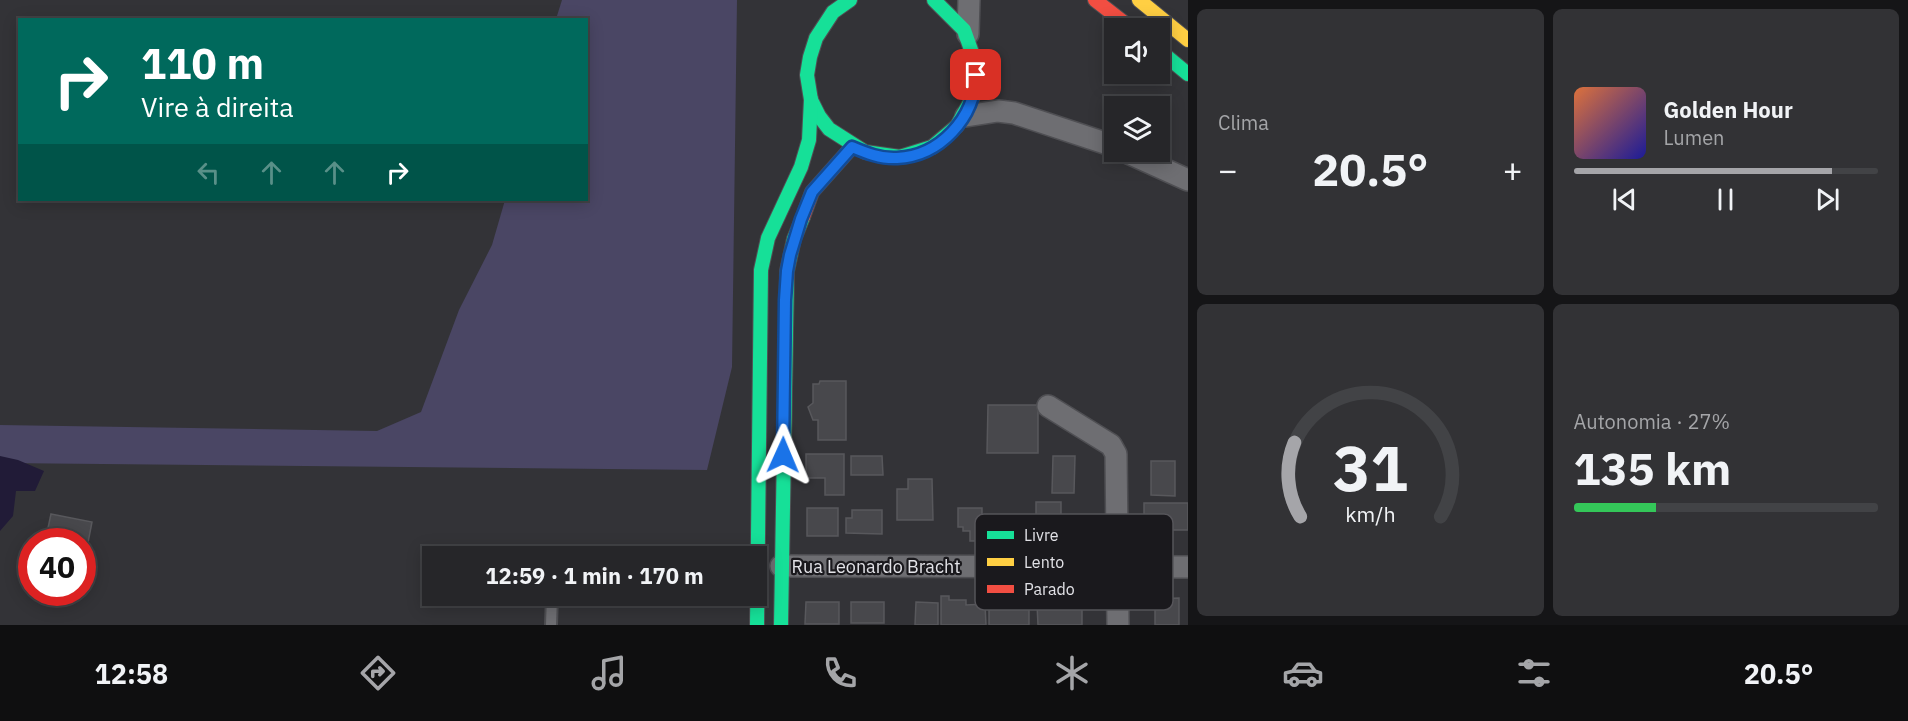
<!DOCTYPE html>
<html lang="pt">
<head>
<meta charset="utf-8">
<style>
  body { margin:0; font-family:"IBM Plex Sans",sans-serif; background:#323235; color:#f1f3f6; height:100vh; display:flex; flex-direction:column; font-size:22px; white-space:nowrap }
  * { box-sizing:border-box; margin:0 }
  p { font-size:20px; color:#a4a5a8 }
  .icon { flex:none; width:33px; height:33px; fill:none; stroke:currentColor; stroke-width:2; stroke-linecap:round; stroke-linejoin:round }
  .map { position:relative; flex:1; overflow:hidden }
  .sheet { display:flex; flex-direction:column; gap:9px; padding:9px; background:#151517; width:720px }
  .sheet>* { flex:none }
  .hud { position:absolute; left:18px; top:18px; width:570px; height:183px; border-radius:0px; box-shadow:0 3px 15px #0003,0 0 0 2px #424346; background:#00695c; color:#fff; overflow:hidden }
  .fabs { position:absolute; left:1104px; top:18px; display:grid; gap:12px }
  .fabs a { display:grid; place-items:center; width:66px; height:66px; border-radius:0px; background:#262629; box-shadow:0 3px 15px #0003,0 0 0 2px #424346; font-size:30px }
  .speed { position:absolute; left:18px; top:528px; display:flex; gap:12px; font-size:30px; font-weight:700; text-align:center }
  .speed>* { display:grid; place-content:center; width:78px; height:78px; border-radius:50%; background:#262629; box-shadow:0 3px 15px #0003,0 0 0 2px #424346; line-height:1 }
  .speed .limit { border:9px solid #d22; background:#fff; color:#111 }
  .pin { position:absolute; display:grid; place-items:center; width:51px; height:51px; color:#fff; margin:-26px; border-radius:12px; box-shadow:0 3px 9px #0006 }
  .me { position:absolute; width:66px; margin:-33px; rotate:1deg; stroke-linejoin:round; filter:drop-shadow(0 0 4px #0008) }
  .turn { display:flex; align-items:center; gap:21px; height:126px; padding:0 24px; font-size:27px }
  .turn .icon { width:78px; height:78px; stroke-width:2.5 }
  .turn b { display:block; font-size:42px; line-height:51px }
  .lanes { display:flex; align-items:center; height:57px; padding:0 24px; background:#0003; justify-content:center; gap:30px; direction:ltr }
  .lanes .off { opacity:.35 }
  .big { font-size:45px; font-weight:700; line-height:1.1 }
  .sheet .tile { flex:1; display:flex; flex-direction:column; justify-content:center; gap:9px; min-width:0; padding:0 21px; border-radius:9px; background:#323235 }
  .sheet .dial { align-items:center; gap:0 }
  .dial svg { height:156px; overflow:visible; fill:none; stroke:#424346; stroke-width:7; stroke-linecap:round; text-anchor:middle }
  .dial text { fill:#f1f3f6; stroke:none }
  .song { display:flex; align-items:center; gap:18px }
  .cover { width:72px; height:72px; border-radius:9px; background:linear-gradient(135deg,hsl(20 70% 55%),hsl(240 70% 35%)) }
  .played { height:6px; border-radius:3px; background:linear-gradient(90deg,#a5a5a9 85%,#424346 85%) }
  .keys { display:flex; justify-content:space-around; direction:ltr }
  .heat { display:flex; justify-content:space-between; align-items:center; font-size:33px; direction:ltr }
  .charge { height:9px; border-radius:4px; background:linear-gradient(90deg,#34c759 27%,#424346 0) }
  .sheet .tiles { flex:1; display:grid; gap:9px; grid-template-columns:repeat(2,1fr) }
  .trip { position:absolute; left:422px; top:546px; width:345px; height:60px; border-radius:0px; background:#262629; box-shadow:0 3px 15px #0003,0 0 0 2px #424346; font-weight:700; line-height:60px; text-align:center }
  .menu { display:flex; height:96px; justify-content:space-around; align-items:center; background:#0f0f10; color:#a4a5a8 }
  .menu .icon { width:42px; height:42px }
  .menu .selected { color:#a5a5a9 }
  .menu b { font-size:27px; color:#f1f3f6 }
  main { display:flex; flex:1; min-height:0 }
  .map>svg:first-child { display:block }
  .green { fill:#4a4664 }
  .water { fill:#211b37 }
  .building { fill:#48484c; stroke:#58585c; stroke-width:1.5 }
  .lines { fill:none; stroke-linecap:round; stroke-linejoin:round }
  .lane-casing { stroke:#4f4f53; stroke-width:14 }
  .street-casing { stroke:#4f4f53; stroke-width:24 }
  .fast-casing { stroke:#4f4f53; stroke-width:16 }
  .slow-casing { stroke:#4f4f53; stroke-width:16 }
  .jam-casing { stroke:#4f4f53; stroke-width:16 }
  .lane { stroke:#6e6e72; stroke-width:10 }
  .street { stroke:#6e6e72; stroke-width:21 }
  .fast { stroke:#16e098; stroke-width:14 }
  .slow { stroke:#ffcf43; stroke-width:14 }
  .jam { stroke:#f24e42; stroke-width:14 }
  .route-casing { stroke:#114b97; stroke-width:15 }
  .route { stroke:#1a73e8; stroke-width:10 }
  .labels { text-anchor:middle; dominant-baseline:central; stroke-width:4.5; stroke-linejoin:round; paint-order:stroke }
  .street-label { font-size:18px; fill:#e2e2e7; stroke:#1a191d }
  .key { fill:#1a191d; stroke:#56555a; stroke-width:1.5 }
  .key-label { font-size:16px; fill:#e2e2e7 }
</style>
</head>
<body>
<main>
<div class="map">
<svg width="1188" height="625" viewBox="0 0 1188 625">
  <rect width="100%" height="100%" fill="#333337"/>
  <!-- green -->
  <polygon class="green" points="562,0 737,0 732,367 707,470 0,463 0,425 377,431 421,412 459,310 492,245 505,200 586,200 586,20 556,19"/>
  <!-- water -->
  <polygon class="water" points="0,456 18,460 44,471 35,491 16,491 13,516 0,531"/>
  <!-- building -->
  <g class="building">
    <polygon points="820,381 846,381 846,440 818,440 818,420 813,420 808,407 813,403 813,384 819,384"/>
    <polygon points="988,405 1038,405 1038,453 987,453"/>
    <polygon points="806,454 844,454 844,495 825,495 825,478 806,478"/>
    <polygon points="851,456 882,456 883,475 851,475"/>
    <polygon points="1053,456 1075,456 1074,493 1052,493"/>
    <polygon points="1151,461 1175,461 1175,496 1151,495"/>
    <polygon points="908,479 932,479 933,520 897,520 897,489 908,489"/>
    <rect x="1036" y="502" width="25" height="45"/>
    <rect x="1144" y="503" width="44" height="27"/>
    <rect x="807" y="508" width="31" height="28"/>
    <polygon points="958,508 982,508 982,516 985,516 985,538 982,538 982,541 970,541 970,531 963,531 963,527 958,527"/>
    <polygon points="852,510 882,510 882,534 846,533 846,518 852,518"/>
    <polygon points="51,514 92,522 84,563 82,563 82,542 45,542"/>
    <polygon points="941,596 949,596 949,600 966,600 966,605 985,604 986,625 941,625"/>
    <polygon points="1179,598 1179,625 1155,625 1155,599"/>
    <polygon points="806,602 839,602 839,624 805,624"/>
    <rect x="851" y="602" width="33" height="21"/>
    <polygon points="916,602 938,603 938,625 915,625"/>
    <polygon points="1082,603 1082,625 1038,625 1037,604"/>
    <rect x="989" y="605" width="40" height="20"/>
  </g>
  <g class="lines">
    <defs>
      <g id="lane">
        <polyline points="595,556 660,551"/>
        <polyline points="551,625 552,596"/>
      </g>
      <g id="street">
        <polyline points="968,34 969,0"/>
        <polyline points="966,116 998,111 1014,113 1114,146"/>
        <polyline points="1126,152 1188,180"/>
        <polyline points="1048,406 1111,445 1116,454 1118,625"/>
        <polyline points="781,566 1188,567"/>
      </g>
      <g id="fast">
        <polyline points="850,0 833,12 816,38 810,57 807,75 811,100 819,116 829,129 865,152 900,157 932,147 957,126 973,97 976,64 964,30 934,0"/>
        <polyline points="1160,51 1188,74"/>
        <polyline points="757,625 761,270 768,238 801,167 809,140 811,99"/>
        <polyline points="781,625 787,271 794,239 803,217"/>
      </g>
      <polyline id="slow" points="1139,0 1188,40"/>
      <g id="jam">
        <polyline points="1095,0 1131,28"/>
        <polyline points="803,217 812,192 852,147"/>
      </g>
    </defs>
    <!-- lane casing -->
    <use href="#lane" class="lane-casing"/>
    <!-- street casing -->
    <use href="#street" class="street-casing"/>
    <!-- fast casing -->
    <use href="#fast" class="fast-casing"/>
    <!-- slow casing -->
    <use href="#slow" class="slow-casing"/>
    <!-- jam casing -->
    <use href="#jam" class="jam-casing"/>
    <!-- lane -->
    <use href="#lane" class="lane"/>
    <!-- street -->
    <use href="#street" class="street"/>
    <!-- fast -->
    <use href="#fast" class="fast"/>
    <!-- slow -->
    <use href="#slow" class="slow"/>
    <!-- jam -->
    <use href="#jam" class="jam"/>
  </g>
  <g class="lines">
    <defs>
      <path id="route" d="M 783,455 L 785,300 L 787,271 L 790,255 L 801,219 L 812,192 L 852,147 C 866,153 881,159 897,158 C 940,156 975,118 976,75"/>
    </defs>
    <!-- route casing -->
    <use href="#route" class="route-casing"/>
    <!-- route -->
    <use href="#route" class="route"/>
  </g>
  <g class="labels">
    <!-- street labels -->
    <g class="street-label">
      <text x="876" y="566">Rua Leonardo Bracht</text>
    </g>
  </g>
  <!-- legend -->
  <rect x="975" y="514" width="198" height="96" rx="9" class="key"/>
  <rect x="987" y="531" width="27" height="8" fill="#16e098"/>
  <rect x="987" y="558" width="27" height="8" fill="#ffcf43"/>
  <rect x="987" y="585" width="27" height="8" fill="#f24e42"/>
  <g class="key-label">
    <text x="1024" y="541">Livre</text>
    <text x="1024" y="568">Lento</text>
    <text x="1024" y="595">Parado</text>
  </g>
</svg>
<div class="fabs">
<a><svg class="icon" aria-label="sound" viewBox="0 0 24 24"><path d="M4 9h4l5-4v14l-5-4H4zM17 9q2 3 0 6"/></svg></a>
<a><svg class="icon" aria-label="layers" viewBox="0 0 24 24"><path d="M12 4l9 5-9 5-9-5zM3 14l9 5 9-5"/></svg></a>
</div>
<div class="speed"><div class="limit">40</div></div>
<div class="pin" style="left:976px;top:75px;background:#d93025"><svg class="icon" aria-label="arrive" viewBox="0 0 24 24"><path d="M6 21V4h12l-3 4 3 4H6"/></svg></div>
<svg class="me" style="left:783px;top:455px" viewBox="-20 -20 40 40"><path d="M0-17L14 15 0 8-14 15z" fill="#1a73e8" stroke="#fff" stroke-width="4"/></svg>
<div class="trip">12:59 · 1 min · 170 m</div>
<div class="hud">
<div class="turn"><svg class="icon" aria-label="right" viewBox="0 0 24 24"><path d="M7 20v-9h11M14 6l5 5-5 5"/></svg><div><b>110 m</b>Vire à direita</div></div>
<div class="lanes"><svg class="icon off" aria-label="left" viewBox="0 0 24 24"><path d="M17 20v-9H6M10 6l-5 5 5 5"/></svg><svg class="icon off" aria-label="ahead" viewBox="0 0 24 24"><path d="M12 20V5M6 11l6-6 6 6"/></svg><svg class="icon off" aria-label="ahead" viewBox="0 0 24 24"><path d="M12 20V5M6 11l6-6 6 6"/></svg><svg class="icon" aria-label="right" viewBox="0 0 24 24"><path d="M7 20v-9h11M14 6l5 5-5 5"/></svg></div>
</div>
</div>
<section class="sheet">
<div class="tiles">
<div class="tile"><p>Clima</p>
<div class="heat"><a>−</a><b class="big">20.5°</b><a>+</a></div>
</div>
<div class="tile">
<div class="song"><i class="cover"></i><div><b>Golden Hour</b><p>Lumen</p></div></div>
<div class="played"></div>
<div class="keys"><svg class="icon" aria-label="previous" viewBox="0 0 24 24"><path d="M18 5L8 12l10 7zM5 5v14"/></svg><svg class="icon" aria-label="pause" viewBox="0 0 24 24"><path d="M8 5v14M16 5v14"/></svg><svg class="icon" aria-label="next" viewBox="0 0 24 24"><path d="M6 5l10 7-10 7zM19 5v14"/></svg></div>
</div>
<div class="tile dial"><svg viewBox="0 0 100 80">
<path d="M14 69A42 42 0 1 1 86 69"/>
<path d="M14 69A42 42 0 0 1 11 31" stroke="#a5a5a9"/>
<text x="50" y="56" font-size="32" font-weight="700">31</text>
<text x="50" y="72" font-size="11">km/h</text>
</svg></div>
<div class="tile"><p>Autonomia · 27%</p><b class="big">135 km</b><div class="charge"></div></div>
</div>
</section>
</main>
<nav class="menu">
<b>12:58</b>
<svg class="icon selected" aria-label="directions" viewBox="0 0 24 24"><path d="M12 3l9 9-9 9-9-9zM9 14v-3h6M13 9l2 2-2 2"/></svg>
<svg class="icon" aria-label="music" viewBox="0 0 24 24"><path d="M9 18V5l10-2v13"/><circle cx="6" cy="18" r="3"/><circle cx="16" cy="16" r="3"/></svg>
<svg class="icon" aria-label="phone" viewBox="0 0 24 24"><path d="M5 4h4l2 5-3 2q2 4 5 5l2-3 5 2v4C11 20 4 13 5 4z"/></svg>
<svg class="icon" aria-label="climate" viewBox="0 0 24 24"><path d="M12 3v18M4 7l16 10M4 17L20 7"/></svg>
<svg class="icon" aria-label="car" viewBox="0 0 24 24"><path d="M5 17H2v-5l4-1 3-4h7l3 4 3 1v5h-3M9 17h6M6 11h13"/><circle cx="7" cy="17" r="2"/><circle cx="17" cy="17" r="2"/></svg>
<svg class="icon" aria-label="filters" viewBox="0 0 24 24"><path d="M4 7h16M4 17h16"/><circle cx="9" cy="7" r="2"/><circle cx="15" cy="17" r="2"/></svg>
<b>20.5°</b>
</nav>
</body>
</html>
